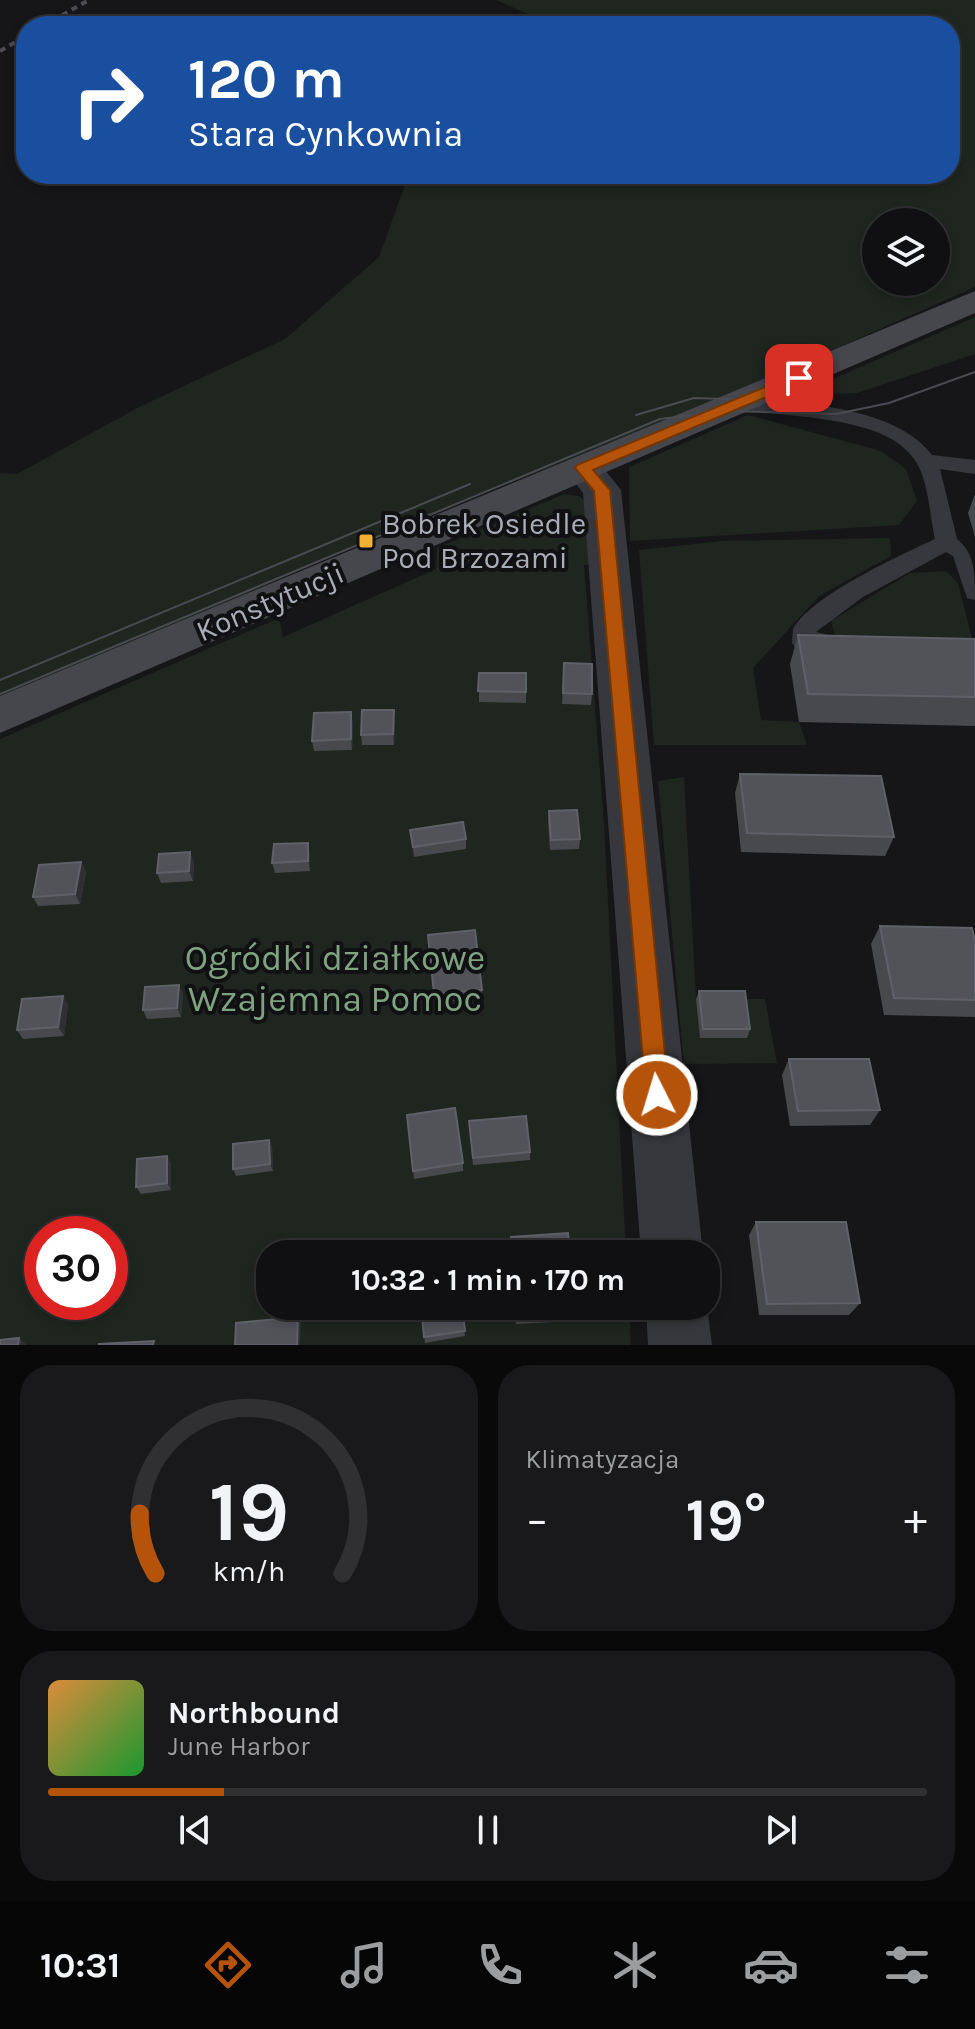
<!DOCTYPE html>
<html lang="pl">
<head>
<meta charset="utf-8">
<style>
  body { margin:0; font-family:Karla,sans-serif; background:#19191b; color:#f1f3f6; height:100vh; display:flex; flex-direction:column; font-size:30px; white-space:nowrap }
  * { box-sizing:border-box; margin:0 }
  p { font-size:26px; color:#9c9d9f }
  .icon { flex:none; width:44px; height:44px; fill:none; stroke:currentColor; stroke-width:2; stroke-linecap:round; stroke-linejoin:round }
  .map { position:relative; height:1345px; overflow:hidden }
  .sheet { display:flex; flex-direction:column; gap:20px; padding:20px; background:#09090a; flex:1 }
  .sheet>* { flex:none }
  .banner { position:absolute; left:16px; top:16px; width:944px; height:168px; border-radius:32px; box-shadow:0 4px 12px #0003,0 0 0 2px #303032; background:#1a4fa0; color:#fff; overflow:hidden }
  .controls { position:absolute; left:862px; top:208px; display:grid; gap:16px }
  .controls a { display:grid; place-items:center; width:88px; height:88px; border-radius:50%; background:#101012; box-shadow:0 4px 12px #0003,0 0 0 2px #303032; font-size:40px }
  .speed { position:absolute; left:24px; top:1216px; display:flex; gap:16px; font-size:40px; font-weight:700; text-align:center }
  .speed>* { display:grid; place-content:center; width:104px; height:104px; border-radius:50%; background:#101012; box-shadow:0 4px 12px #0003,0 0 0 2px #303032; line-height:1 }
  .speed .limit { border:12px solid #d22; background:#fff; color:#111 }
  .pin { position:absolute; display:grid; place-items:center; width:68px; height:68px; color:#fff; margin:-34px; border-radius:16px; box-shadow:0 4px 12px #0006 }
  .me { position:absolute; width:88px; margin:-44px; rotate:355deg; stroke-linejoin:round; filter:drop-shadow(0 0 6px #0008) }
  .turn { display:flex; align-items:center; gap:28px; height:168px; padding:0 40px; font-size:36px }
  .turn .icon { width:104px; height:104px; stroke-width:2.5 }
  .turn b { display:block; font-size:56px; line-height:68px }
  .big { font-size:60px; font-weight:700; line-height:1.1 }
  .sheet .widget { flex:1; display:flex; flex-direction:column; justify-content:center; gap:12px; min-width:0; padding:0 28px; border-radius:32px; background:#19191b }
  .sheet .dial { align-items:center; gap:0 }
  .dial svg { height:208px; overflow:visible; fill:none; stroke:#303032; stroke-width:7; stroke-linecap:round; text-anchor:middle }
  .dial text { fill:#f1f3f6; stroke:none }
  .song { display:flex; align-items:center; gap:24px }
  .cover { width:96px; height:96px; border-radius:12px; background:linear-gradient(135deg,hsl(30 70% 55%),hsl(130 70% 35%)) }
  .played { height:8px; border-radius:4px; background:linear-gradient(90deg,#b45309 20%,#303032 20%) }
  .keys { display:flex; justify-content:space-around; direction:ltr }
  .heat { display:flex; justify-content:space-between; align-items:center; font-size:44px; direction:ltr }
  .sheet .tiles { flex:1; display:grid; gap:20px; grid-template-columns:1fr 1fr }
  .widget:last-child { grid-column:span 2 }
  .trip { position:absolute; left:256px; top:1240px; width:464px; height:80px; border-radius:32px; background:#101012; box-shadow:0 4px 12px #0003,0 0 0 2px #303032; font-weight:700; line-height:80px; text-align:center }
  .menu { display:flex; height:128px; justify-content:space-around; align-items:center; background:#060607; color:#9c9d9f }
  .menu .icon { width:56px; height:56px }
  .menu .active { color:#b45309 }
  .menu b { font-size:36px; color:#f1f3f6 }
  .map>svg:first-child { display:block }
  .green { fill:#1e261f; fill-rule:evenodd }
  .lines { fill:none; stroke-linecap:round; stroke-linejoin:round }
  .lane { fill:#37383d; fill-rule:evenodd }
  .street { fill:#37383d; fill-rule:evenodd }
  .secondary { fill:#45474d; fill-rule:evenodd }
  .tram { stroke:#4a4c52; stroke-width:2 }
  .rail { stroke:#4a4c52; stroke-width:4; stroke-dasharray:6 5; stroke-linecap:butt }
  .wall { fill:#47494d }
  .shaded-wall { fill:#2f3033 }
  .building { fill:#525359; stroke:#5f6168; stroke-width:2 }
  .route { fill:#b45309; stroke:#753606; stroke-width:2 }
  .poi-dot { fill:#f2b134; stroke:#111113; stroke-width:3 }
  .labels { text-anchor:middle; dominant-baseline:central; stroke-width:8; stroke-linejoin:round; paint-order:stroke }
  .poi-label { font-size:30px; fill:#a8adb8; stroke:#111113; text-anchor:start }
  .street-label { font-size:30px; fill:#a8adb8; stroke:#111113 }
  .near-park-label { font-size:36px; fill:#7fa381; stroke:#111113 }
</style>
</head>
<body>
<div class="map">
<svg width="975" height="1345" viewBox="0 0 975 1345">
  <rect width="100%" height="100%" fill="#161618"/>
  <!-- green -->
  <g class="green">
    <path d="M 496,0 L 975,0 L 975,287 L 767,379 L 375,538 L 0,700 L 0,473 L 17,474 L 141,406 L 285,339 L 379,257 L 409,174 L 950,174 L 950,26 L 555,26 ZM 876,222 L 936,222 L 936,282 L 876,282 Z"/>
    <polygon points="975,317 975,354 857,393 796,395"/>
    <polygon points="748,415 881,451 906,469 917,501 899,525 630,541 629,467"/>
    <path d="M 564,494 L 579,496 L 596,510 L 597,565 L 584,565 L 604,824 L 626,1254 L 270,1254 L 270,1306 L 629,1306 L 631,1345 L 0,1345 L 0,739 L 279,618 L 283,637 L 436,569 L 437,548 ZM 42,1234 L 110,1234 L 110,1302 L 42,1302 Z"/>
    <polygon points="890,538 891,556 819,596 753,668 761,720 799,722 807,745 654,745 639,550 722,541"/>
    <polygon points="946,571 958,583 973,642 835,636 831,621 910,573"/>
    <polygon points="684,777 696,999 765,999 777,1063 684,1064 658,781"/>
  </g>
  <g class="lines">
    <!-- lane -->
    <path class="lane" d="M 738,397 C 795,402 896,406 932,455 L 975,460 L 975,474 L 940,469 L 957,539 C 975,553 975,574 975,600 L 967,598 L 953,556 L 946,552 L 863,597 L 816,632 L 836,637 L 840,643 L 836,649 L 828,652 L 796,649 L 792,643 L 793,629 C 812,595 899,556 935,539 C 930,516 929,489 919,467 C 892,411 782,420 731,407 L 728,403 L 731,399 Z"/>
    <!-- street -->
    <g class="street">
      <polygon points="583,455 596,459 621,490 703,1254 641,1254 583,493 564,468 570,459"/>
      <polygon points="706,1300 712,1345 648,1345 646,1306 706,1306"/>
    </g>
    <!-- secondary -->
    <polygon class="secondary" points="975,291 975,313 0,733 0,696"/>
    <!-- tram -->
    <g class="tram">
      <polyline points="636,415 694,398 762,400"/>
      <polyline points="0,680 470,484"/>
      <polyline points="0,694 660,419 726,411 836,414 889,403 975,372"/>
    </g>
    <!-- rail -->
    <g class="rail">
      <polyline points="43,26 89,0"/>
      <polyline points="0,51 26,36"/>
    </g>
  </g>
  <!-- wall -->
  <g class="wall">
    <polygon points="975,494 975,537 968,513"/>
    <polygon points="798,635 975,639 975,726 799,722 790,664"/>
    <polygon points="564,663 592,694 591,705 562,704"/>
    <polygon points="479,673 526,673 526,703 479,702"/>
    <polygon points="395,720 394,745 362,745 361,735"/>
    <polygon points="353,722 352,750 314,751 312,741"/>
    <polygon points="740,774 894,837 885,856 741,852 735,793"/>
    <polygon points="549,811 580,839 579,849 550,850 548,821"/>
    <polygon points="410,830 466,839 466,849 414,857"/>
    <polygon points="310,853 310,871 275,873 272,863"/>
    <polygon points="81,862 86,872 80,904 38,906 33,897"/>
    <polygon points="194,862 193,881 161,883 157,873"/>
    <polygon points="880,926 975,941 975,1017 884,1015 871,944"/>
    <polygon points="428,935 482,990 482,998 435,1003"/>
    <polygon points="179,985 183,994 181,1017 147,1019 143,1010"/>
    <polygon points="699,991 750,1029 747,1038 700,1038 696,999"/>
    <polygon points="68,1004 64,1036 23,1039 17,1030"/>
    <polygon points="789,1059 880,1110 870,1125 790,1126 782,1075"/>
    <polygon points="407,1115 463,1163 463,1171 414,1179"/>
    <polygon points="469,1121 530,1152 530,1160 473,1165"/>
    <polygon points="269,1140 272,1147 273,1171 236,1176 233,1169"/>
    <polygon points="171,1163 171,1190 141,1194 136,1187"/>
    <polygon points="756,1222 860,1303 849,1315 759,1315 749,1235"/>
    <polygon points="421,1306 462,1306 465,1336 425,1343"/>
    <polygon points="514,1306 575,1306 576,1310 573,1321 516,1324"/>
  </g>
  <!-- shaded-wall -->
  <g class="shaded-wall">
    <polygon points="394,710 395,720 394,745 393,734"/>
    <polygon points="351,712 353,722 352,750 351,739"/>
    <polygon points="308,843 310,853 310,871 308,861"/>
    <polygon points="190,852 194,862 193,881 189,871"/>
    <polygon points="81,862 86,872 80,904 75,894"/>
    <polygon points="179,985 183,994 181,1017 177,1008"/>
    <polygon points="63,996 68,1004 64,1036 58,1027"/>
    <polygon points="269,1140 272,1147 273,1171 270,1164"/>
    <polygon points="167,1156 171,1163 171,1190 167,1183"/>
    <polygon points="298,1317 301,1323 300,1345 297,1345"/>
    <polygon points="19,1338 26,1344 26,1345 18,1345"/>
  </g>
  <!-- building -->
  <g class="building">
    <polygon points="798,635 975,639 975,697 808,694"/>
    <polygon points="564,663 592,664 592,694 563,693"/>
    <polygon points="479,673 526,673 526,692 478,691"/>
    <polygon points="362,710 394,710 393,734 361,735"/>
    <polygon points="351,712 351,739 312,741 314,713"/>
    <polygon points="740,774 881,776 894,837 747,833"/>
    <polygon points="577,810 580,839 551,840 549,811"/>
    <polygon points="463,822 466,839 413,847 410,830"/>
    <polygon points="308,843 308,861 272,863 274,844"/>
    <polygon points="190,852 189,871 157,873 159,854"/>
    <polygon points="81,862 75,894 33,897 39,865"/>
    <polygon points="880,926 972,928 975,941 975,1000 894,998"/>
    <polygon points="475,930 482,990 434,994 428,935"/>
    <polygon points="179,985 177,1008 143,1010 145,987"/>
    <polygon points="699,991 745,991 750,1029 703,1029"/>
    <polygon points="63,996 58,1027 17,1030 22,999"/>
    <polygon points="789,1059 869,1059 880,1110 798,1111"/>
    <polygon points="455,1108 463,1163 413,1171 407,1115"/>
    <polygon points="526,1116 530,1152 473,1158 469,1121"/>
    <polygon points="269,1140 270,1164 233,1169 233,1144"/>
    <polygon points="167,1156 167,1183 136,1187 137,1159"/>
    <polygon points="756,1222 846,1222 860,1303 767,1304"/>
    <polygon points="568,1233 570,1254 512,1254 511,1237"/>
    <polygon points="421,1306 462,1306 465,1331 424,1337"/>
    <polygon points="516,1306 575,1306 576,1310 516,1313"/>
    <polygon points="298,1317 297,1345 235,1345 236,1323"/>
    <polygon points="19,1338 18,1345 0,1345 0,1340"/>
    <polygon points="154,1341 153,1345 99,1345 99,1344"/>
  </g>
  <!-- route -->
  <polygon class="route" points="799,373 806,378 804,381 593,470 610,490 669,1095 666,1103 657,1107 649,1103 646,1095 594,491 575,468 577,465"/>
  <!-- markers -->
  <rect class="poi-dot" x="358" y="533" width="16" height="16" rx="4"/>
  <g class="labels">
    <!-- poi labels -->
    <g class="poi-label">
      <text x="382" y="524">Bobrek Osiedle<tspan x="382" dy="34">Pod Brzozami</tspan></text>
    </g>
    <!-- street labels -->
    <g class="street-label">
      <text transform="translate(270 602) rotate(-23)">Konstytucji</text>
    </g>
    <!-- near-park labels -->
    <g class="near-park-label">
      <text x="335" y="958">Ogródki działkowe<tspan x="335" dy="41">Wzajemna Pomoc</tspan></text>
    </g>
  </g>
</svg>
<div class="controls">
<a><svg class="icon" aria-label="layers" viewBox="0 0 24 24"><path d="M12 4l9 5-9 5-9-5zM3 14l9 5 9-5"/></svg></a>
</div>
<div class="speed"><div class="limit">30</div></div>
<div class="pin" style="left:799px;top:378px;background:#d93025"><svg class="icon" aria-label="arrive" viewBox="0 0 24 24"><path d="M6 21V4h12l-3 4 3 4H6"/></svg></div>
<svg class="me" style="left:657px;top:1095px" viewBox="-20 -20 40 40"><circle r="17" fill="#b45309" stroke="#fff" stroke-width="3"/><path d="M0-11L8 9 0 5-8 9z" fill="#fff"/></svg>
<div class="trip">10:32 · 1 min · 170 m</div>
<div class="banner">
<div class="turn"><svg class="icon" aria-label="right" viewBox="0 0 24 24"><path d="M7 20v-9h11M14 6l5 5-5 5"/></svg><div><b>120 m</b>Stara Cynkownia</div></div>
</div>
</div>
<section class="sheet">
<div class="tiles">
<div class="widget dial"><svg viewBox="0 0 100 80">
<path d="M14 69A42 42 0 1 1 86 69"/>
<path d="M14 69A42 42 0 0 1 8 46" stroke="#b45309"/>
<text x="50" y="56" font-size="32" font-weight="700">19</text>
<text x="50" y="72" font-size="11">km/h</text>
</svg></div>
<div class="widget"><p>Klimatyzacja</p>
<div class="heat"><a>−</a><b class="big">19°</b><a>+</a></div>
</div>
<div class="widget">
<div class="song"><i class="cover"></i><div><b>Northbound</b><p>June Harbor</p></div></div>
<div class="played"></div>
<div class="keys"><svg class="icon" aria-label="previous" viewBox="0 0 24 24"><path d="M18 5L8 12l10 7zM5 5v14"/></svg><svg class="icon" aria-label="pause" viewBox="0 0 24 24"><path d="M8 5v14M16 5v14"/></svg><svg class="icon" aria-label="next" viewBox="0 0 24 24"><path d="M6 5l10 7-10 7zM19 5v14"/></svg></div>
</div>
</div>
</section>
<nav class="menu">
<b>10:31</b>
<svg class="icon active" aria-label="directions" viewBox="0 0 24 24"><path d="M12 3l9 9-9 9-9-9zM9 14v-3h6M13 9l2 2-2 2"/></svg>
<svg class="icon" aria-label="music" viewBox="0 0 24 24"><path d="M9 18V5l10-2v13"/><circle cx="6" cy="18" r="3"/><circle cx="16" cy="16" r="3"/></svg>
<svg class="icon" aria-label="phone" viewBox="0 0 24 24"><path d="M5 4h4l2 5-3 2q2 4 5 5l2-3 5 2v4C11 20 4 13 5 4z"/></svg>
<svg class="icon" aria-label="climate" viewBox="0 0 24 24"><path d="M12 3v18M4 7l16 10M4 17L20 7"/></svg>
<svg class="icon" aria-label="car" viewBox="0 0 24 24"><path d="M5 17H2v-5l4-1 3-4h7l3 4 3 1v5h-3M9 17h6M6 11h13"/><circle cx="7" cy="17" r="2"/><circle cx="17" cy="17" r="2"/></svg>
<svg class="icon" aria-label="filters" viewBox="0 0 24 24"><path d="M4 7h16M4 17h16"/><circle cx="9" cy="7" r="2"/><circle cx="15" cy="17" r="2"/></svg>
</nav>
</body>
</html>
